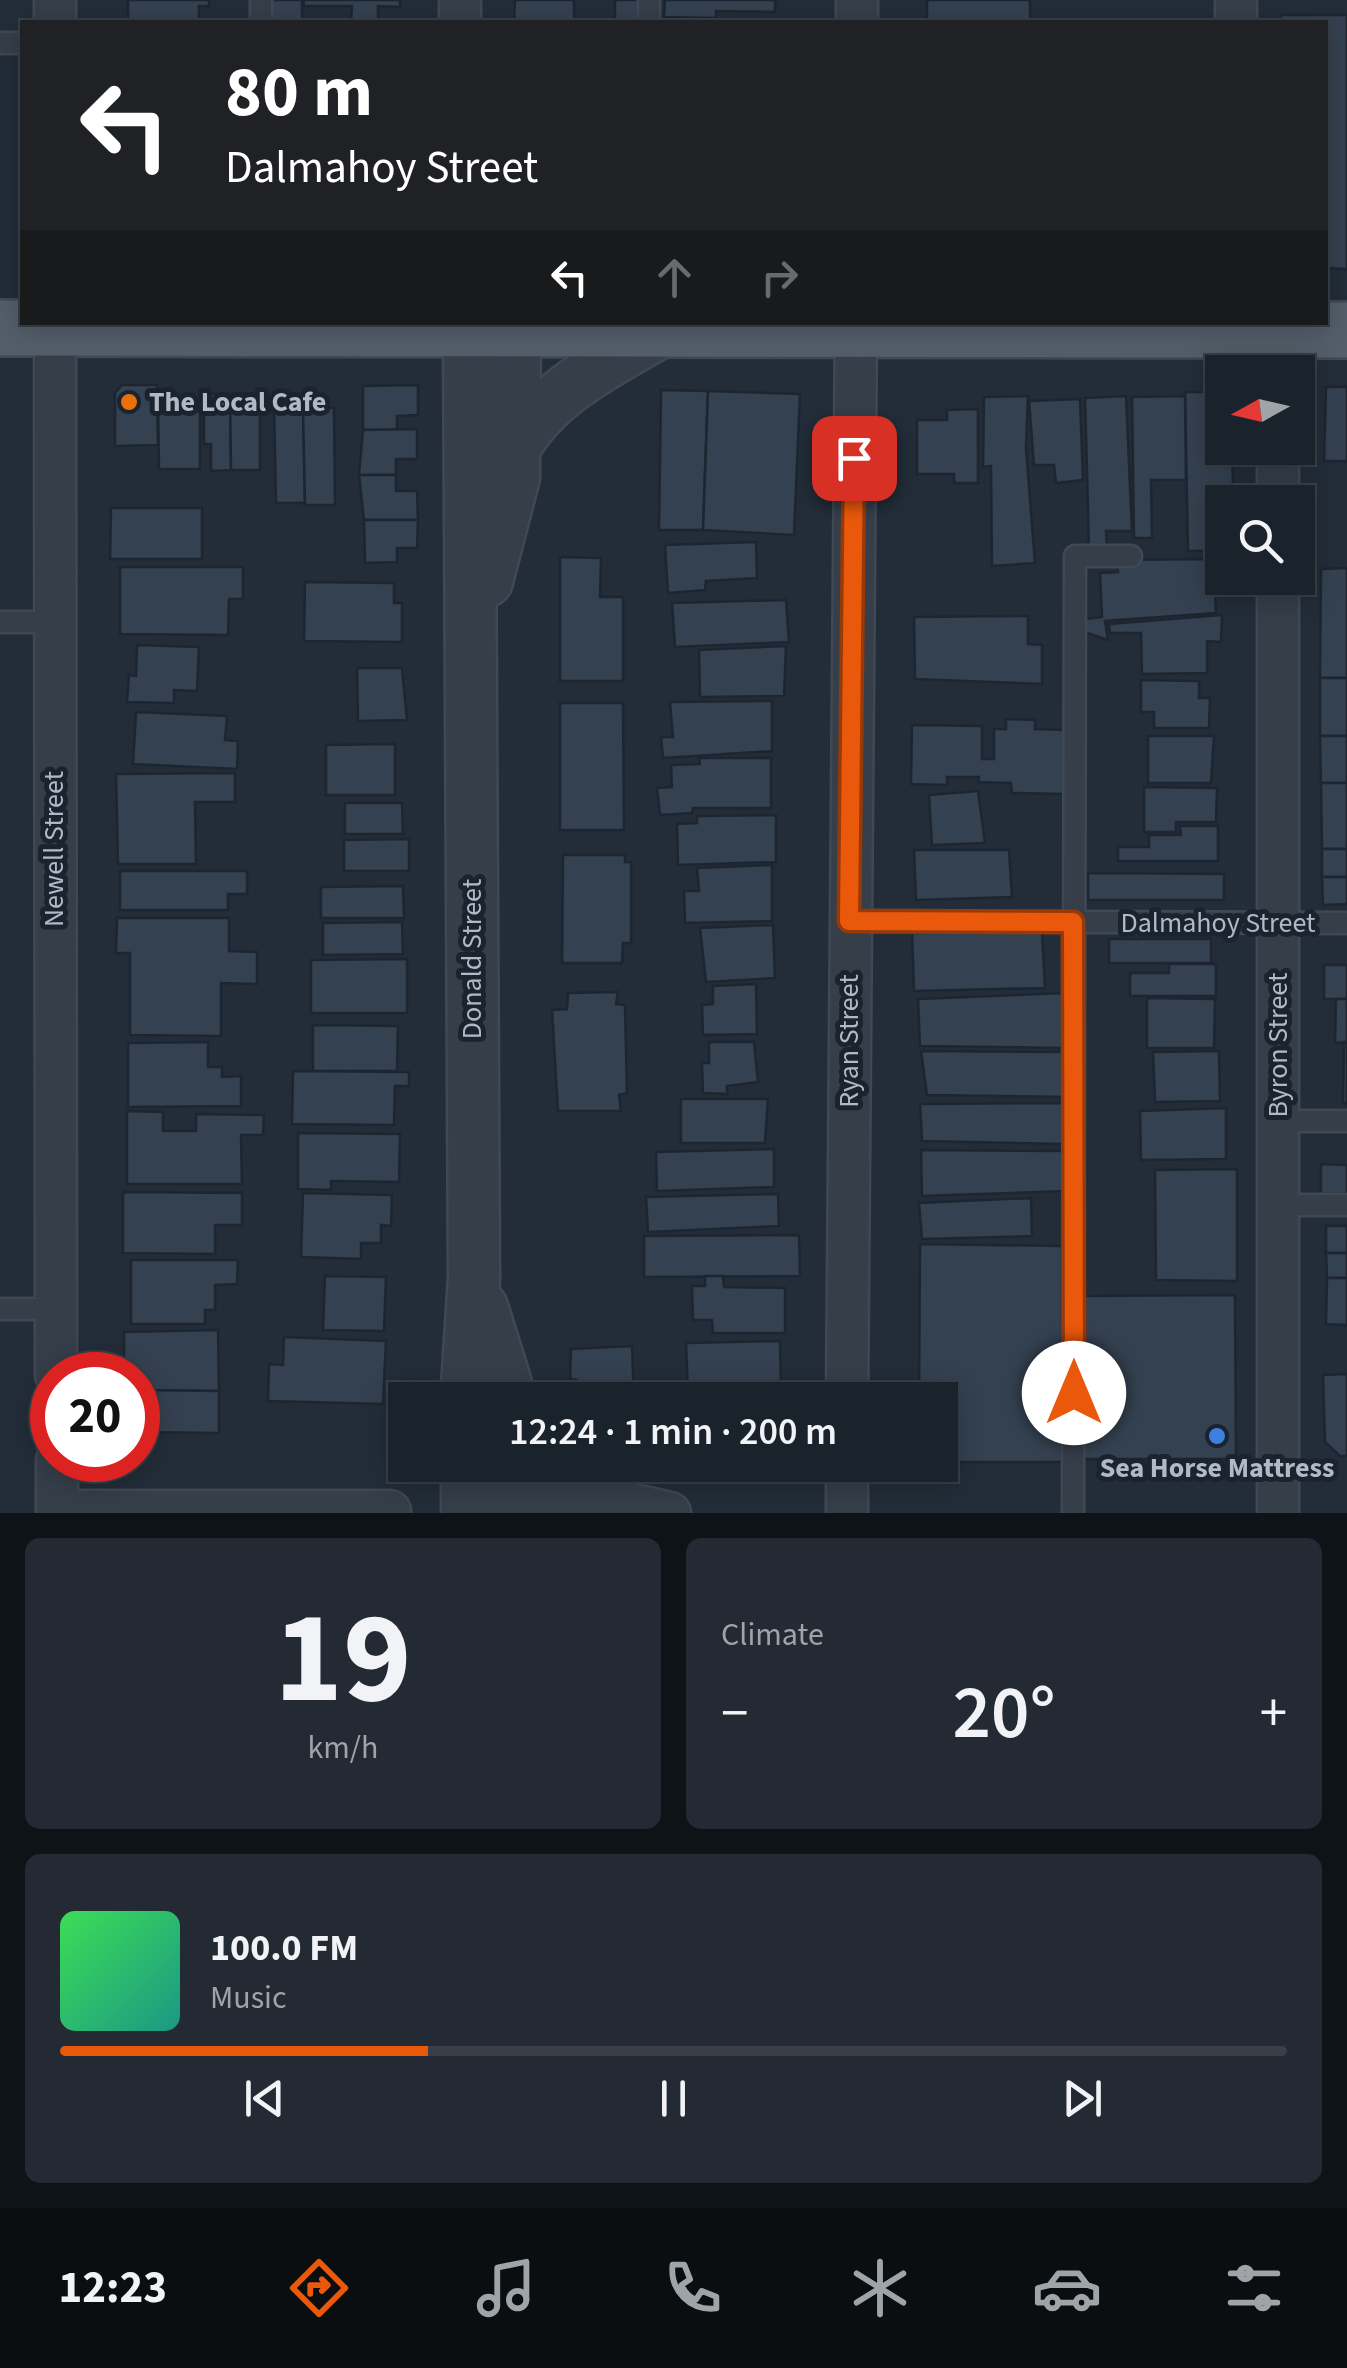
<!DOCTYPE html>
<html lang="en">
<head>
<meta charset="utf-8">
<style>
  body { margin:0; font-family:"Source Sans 3",sans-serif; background:#232a33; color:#f1f3f6; height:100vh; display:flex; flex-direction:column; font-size:38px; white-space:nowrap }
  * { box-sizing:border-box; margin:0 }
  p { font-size:32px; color:#9fa4a9 }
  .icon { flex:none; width:55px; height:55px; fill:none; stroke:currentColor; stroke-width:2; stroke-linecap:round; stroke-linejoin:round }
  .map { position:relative; height:1513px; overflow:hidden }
  .details { display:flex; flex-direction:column; gap:25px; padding:25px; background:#0e1318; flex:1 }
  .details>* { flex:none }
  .banner { position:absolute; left:20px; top:20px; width:1308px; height:305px; border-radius:0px; box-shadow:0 5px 25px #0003,0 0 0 2px #383f47; background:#202124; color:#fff; overflow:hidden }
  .needle { width:65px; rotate:262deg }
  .controls { position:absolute; left:1205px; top:355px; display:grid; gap:20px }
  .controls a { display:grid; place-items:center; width:110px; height:110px; border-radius:0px; background:#1a222b; box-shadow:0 5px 25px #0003,0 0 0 2px #383f47; font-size:50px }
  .speed { position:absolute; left:30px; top:1352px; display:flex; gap:20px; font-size:50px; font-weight:700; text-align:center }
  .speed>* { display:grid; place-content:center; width:130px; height:130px; border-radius:50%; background:#1a222b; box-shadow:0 5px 25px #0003,0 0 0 2px #383f47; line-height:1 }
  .speed .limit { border:15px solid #d22; background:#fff; color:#111 }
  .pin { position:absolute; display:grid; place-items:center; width:85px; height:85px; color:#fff; margin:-42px; border-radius:20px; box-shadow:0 5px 15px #0006 }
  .me { position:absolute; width:110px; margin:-55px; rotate:0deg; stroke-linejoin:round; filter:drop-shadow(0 0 8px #0008) }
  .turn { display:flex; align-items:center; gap:35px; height:210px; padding:0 40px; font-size:45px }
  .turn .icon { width:130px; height:130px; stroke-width:2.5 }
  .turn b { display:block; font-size:70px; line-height:85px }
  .lanes { display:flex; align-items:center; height:95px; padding:0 40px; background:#0003; justify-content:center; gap:50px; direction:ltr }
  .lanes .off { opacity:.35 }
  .big { font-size:75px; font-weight:600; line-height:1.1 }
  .details .tile { flex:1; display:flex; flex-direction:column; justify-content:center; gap:15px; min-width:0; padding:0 35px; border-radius:15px; background:#232a33 }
  .details .dial { align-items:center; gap:0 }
  .dial b { font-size:130px; line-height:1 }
  .song { display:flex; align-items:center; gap:30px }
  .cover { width:120px; height:120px; border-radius:15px; background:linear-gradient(135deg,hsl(130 70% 55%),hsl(170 70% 35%)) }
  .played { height:10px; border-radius:5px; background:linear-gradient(90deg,#ea580c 30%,#383f47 30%) }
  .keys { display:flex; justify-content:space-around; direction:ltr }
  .heat { display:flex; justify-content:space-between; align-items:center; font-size:55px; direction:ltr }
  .details .tiles { flex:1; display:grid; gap:25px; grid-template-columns:1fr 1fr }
  .tile:last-child { grid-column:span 2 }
  .trip { position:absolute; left:388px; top:1382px; width:570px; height:100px; border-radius:0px; background:#1a222b; box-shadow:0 5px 25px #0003,0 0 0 2px #383f47; font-weight:600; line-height:100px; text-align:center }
  .dock { display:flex; height:160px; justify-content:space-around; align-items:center; background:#0a0e11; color:#9fa4a9 }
  .dock .icon { width:70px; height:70px }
  .dock .active { color:#ea580c }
  .dock b { font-size:45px; color:#f1f3f6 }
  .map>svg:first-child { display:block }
  .building { fill:#344150; stroke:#1d2630; stroke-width:2.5 }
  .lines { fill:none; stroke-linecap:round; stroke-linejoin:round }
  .service-casing { stroke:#3f4853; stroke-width:25 }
  .minor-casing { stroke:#3f4853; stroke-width:45 }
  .tertiary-casing { stroke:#3f4853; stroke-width:55 }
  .primary-casing { stroke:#3f4853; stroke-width:60 }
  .service { stroke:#353e49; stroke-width:20 }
  .minor { stroke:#353e49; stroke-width:40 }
  .tertiary { stroke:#353e49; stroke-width:50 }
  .primary { stroke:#535e6a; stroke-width:55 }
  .route-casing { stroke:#983908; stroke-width:25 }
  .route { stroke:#ea580c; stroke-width:18 }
  .food-dot { fill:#e8710a; stroke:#1b242e; stroke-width:4 }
  .shop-dot { fill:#3f7fe0; stroke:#1b242e; stroke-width:4 }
  .labels { text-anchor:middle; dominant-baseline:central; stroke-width:10; stroke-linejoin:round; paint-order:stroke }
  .poi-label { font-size:28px; font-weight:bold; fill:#b0b9c6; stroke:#1b242e; text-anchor:start }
  .street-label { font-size:28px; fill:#b0b9c6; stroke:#1b242e }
</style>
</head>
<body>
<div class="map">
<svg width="1347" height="1513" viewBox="0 0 1347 1513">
  <rect width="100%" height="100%" fill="#222d39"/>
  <!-- building -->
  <g class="building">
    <polygon points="128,0 209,0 209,6 199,6 199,22 128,22"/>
    <polygon points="268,0 302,0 302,22 267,22"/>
    <polygon points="304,0 400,0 400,7 378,6 378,21 351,21 352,6 303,6"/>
    <polygon points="515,0 574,0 574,22 514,22"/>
    <rect x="615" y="0" width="23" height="22"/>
    <polygon points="665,0 775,0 775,12 716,11 716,18 664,17"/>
    <rect x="927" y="0" width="103" height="22"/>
    <polygon points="1282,15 1347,15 1347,269 1328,268 1328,276 1325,276 1325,22 1276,22"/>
    <polygon points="122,385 157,385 158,445 115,446 115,393"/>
    <polygon points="418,385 418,415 397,416 397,430 363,430 363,386"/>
    <polygon points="1326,387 1347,387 1347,461 1324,461"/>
    <polygon points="661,390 708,391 703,530 659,530"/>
    <polygon points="708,391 800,394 794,535 703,530"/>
    <polygon points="1185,392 1211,392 1211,405 1222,405 1222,448 1232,448 1233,485 1216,485 1216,504 1207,504 1213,551 1188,551"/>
    <polygon points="209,394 230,394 231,470 211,471 211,444 204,444 204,402"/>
    <polygon points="230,394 260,394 260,470 231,470"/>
    <polygon points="1028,396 1026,448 1035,563 992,566 991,466 983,467 984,397"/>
    <polygon points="1126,396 1132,531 1106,531 1107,546 1089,547 1085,398"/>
    <polygon points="1185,396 1186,480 1151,480 1152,538 1134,538 1132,397"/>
    <polygon points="1080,399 1083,480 1056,483 1054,465 1034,465 1029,401"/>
    <polygon points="158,400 200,400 200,469 159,469"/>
    <polygon points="274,406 303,406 305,503 276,503"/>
    <polygon points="303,408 334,408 335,505 305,505"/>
    <polygon points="978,409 978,483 954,483 954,474 917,474 917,420 947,420 947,410"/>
    <polygon points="417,429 417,459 396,459 396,475 359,475 363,430"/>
    <polygon points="359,475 396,475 396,491 417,491 418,520 364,520"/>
    <polygon points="111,508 202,508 202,559 110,559"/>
    <polygon points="364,520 418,520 417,548 397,548 397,562 365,563"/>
    <polygon points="756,542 757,578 706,581 705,590 668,593 665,545"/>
    <polygon points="560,557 601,558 600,597 623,597 623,681 560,681"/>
    <polygon points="1213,559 1216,613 1105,621 1108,640 1081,631 1079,620 1102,617 1100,573 1118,572 1117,560"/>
    <polygon points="120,567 243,567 243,599 229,599 228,635 120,634"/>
    <polygon points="1347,568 1347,678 1320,678 1321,569"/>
    <polygon points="305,582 394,583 394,603 402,603 402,642 304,641"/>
    <polygon points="786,600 789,642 675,647 672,603"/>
    <polygon points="1222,615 1221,642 1207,641 1207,673 1142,674 1141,633 1110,633 1109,624"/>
    <polygon points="1028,616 1028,644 1042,645 1042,684 915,679 914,617"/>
    <polygon points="137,645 199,647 197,691 174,690 174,703 127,702 129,675 136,676"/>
    <polygon points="786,646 784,696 700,697 699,650"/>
    <polygon points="357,668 402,668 407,720 358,721"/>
    <rect x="1320" y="678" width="27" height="58"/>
    <polygon points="1141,680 1199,681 1199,698 1210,698 1209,728 1154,728 1154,712 1141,712"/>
    <polygon points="772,701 772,751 663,758 661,737 673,737 670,702"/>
    <polygon points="560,703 623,703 624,830 560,830"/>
    <polygon points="136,712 227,716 225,740 238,741 237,769 133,764"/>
    <polygon points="1006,719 1035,720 1035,729 1065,730 1064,794 1012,793 1011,783 978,782 979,777 947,777 947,785 911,784 912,725 982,726 982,759 994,759 994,729 1006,729"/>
    <polygon points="1148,736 1214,736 1211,783 1148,783"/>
    <polygon points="1320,736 1347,736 1347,783 1321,783"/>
    <polygon points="395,744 395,795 326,795 326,745"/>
    <polygon points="699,758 771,758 771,808 693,808 692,813 660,815 657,788 672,787 671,765 700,764"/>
    <polygon points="235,773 235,802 195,802 196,864 118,864 116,774"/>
    <polygon points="1321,783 1347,783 1347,849 1322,849"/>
    <polygon points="1144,787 1217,788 1216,822 1176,822 1176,832 1144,832"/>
    <polygon points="978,791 985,843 932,845 929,795"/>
    <polygon points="345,803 402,803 403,834 345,834"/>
    <polygon points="776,815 776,862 678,865 677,824 697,823 697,816"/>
    <polygon points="1180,826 1218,826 1218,861 1118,861 1118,847 1149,847 1149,835 1181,835"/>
    <polygon points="409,839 409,871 344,871 344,840"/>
    <rect x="1322" y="849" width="25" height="28"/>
    <polygon points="914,850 1009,850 1012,897 916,900"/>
    <polygon points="563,855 625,855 625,862 631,862 631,943 623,943 622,963 562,963"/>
    <polygon points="772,865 772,921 685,923 684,891 699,891 697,868"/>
    <polygon points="120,871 247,871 247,894 228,894 228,910 120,910"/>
    <polygon points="1088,873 1224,874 1224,900 1088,900"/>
    <polygon points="1322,877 1347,877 1347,904 1323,905"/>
    <polygon points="403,886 404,918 321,918 321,887"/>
    <polygon points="117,918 229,918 229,951 257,952 257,984 221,983 221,1036 130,1035 130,953 116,953"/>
    <polygon points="402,922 403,954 323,955 323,923"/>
    <polygon points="773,925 775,978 706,982 700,928"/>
    <polygon points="1042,932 1045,988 914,991 912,933"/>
    <rect x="1109" y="939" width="102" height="24"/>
    <polygon points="407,959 407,1013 311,1013 311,960"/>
    <polygon points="1169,964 1216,964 1216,996 1130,996 1130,973 1169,973"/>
    <rect x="1324" y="965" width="23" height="34"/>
    <polygon points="756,984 757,1034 703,1035 702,1005 713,1004 713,986"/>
    <polygon points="618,992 616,1004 625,1005 627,1093 619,1095 621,1111 558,1111 552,1010 567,1009 568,993"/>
    <polygon points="1065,993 1065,1048 920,1046 918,999"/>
    <polygon points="1147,998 1215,999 1214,1048 1147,1048"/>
    <polygon points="1336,999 1347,999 1347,1042 1335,1043"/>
    <polygon points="313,1025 398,1026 397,1071 313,1071"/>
    <polygon points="208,1042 208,1067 222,1067 222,1077 241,1076 241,1106 128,1107 128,1043"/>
    <polygon points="709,1042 754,1042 758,1082 727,1086 727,1094 703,1093 702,1063 709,1063"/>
    <polygon points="1344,1042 1347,1042 1347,1103 1343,1103"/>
    <polygon points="921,1051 1065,1052 1066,1097 927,1095"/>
    <polygon points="1219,1051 1220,1101 1155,1102 1153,1052"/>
    <polygon points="293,1071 409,1072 409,1086 395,1086 394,1125 292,1124"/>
    <polygon points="681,1099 768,1099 765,1143 681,1143"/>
    <polygon points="1063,1103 1065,1144 922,1141 920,1104"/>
    <polygon points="1226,1108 1226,1159 1141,1160 1140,1111"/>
    <polygon points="127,1111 163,1112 163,1131 196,1131 196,1114 264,1115 263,1135 241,1135 242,1184 127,1184"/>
    <polygon points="298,1133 400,1134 399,1182 331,1181 331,1190 298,1189"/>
    <polygon points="774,1149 774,1187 657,1191 656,1152"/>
    <polygon points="921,1150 1065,1151 1065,1191 922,1196"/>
    <polygon points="1321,1164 1347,1165 1347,1194 1321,1194"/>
    <polygon points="1237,1169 1237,1281 1156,1280 1155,1170"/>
    <polygon points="123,1192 242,1193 242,1225 215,1225 215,1254 123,1253"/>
    <polygon points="303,1193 392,1195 391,1226 381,1225 381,1243 361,1243 361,1259 301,1257"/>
    <polygon points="778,1194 779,1226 648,1232 646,1197"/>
    <polygon points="1031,1198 1032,1236 922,1239 919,1203"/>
    <rect x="1326" y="1226" width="21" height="27"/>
    <polygon points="799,1235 800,1276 644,1277 644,1236"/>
    <polygon points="920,1244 1062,1246 1062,1462 940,1462 940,1400 919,1400"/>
    <polygon points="1326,1253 1347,1253 1347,1278 1327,1278"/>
    <polygon points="131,1260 238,1260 237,1284 215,1285 215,1310 205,1310 205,1324 131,1324"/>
    <polygon points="325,1276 386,1277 384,1331 323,1330"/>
    <polygon points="705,1276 723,1276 724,1287 785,1288 785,1333 713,1333 712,1320 693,1320 692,1286 705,1286"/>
    <polygon points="1327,1278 1347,1278 1347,1325 1326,1324"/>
    <polygon points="1235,1295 1236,1459 1082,1459 1082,1296"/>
    <polygon points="218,1330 219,1391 138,1390 138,1375 124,1375 124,1332"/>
    <polygon points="284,1337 386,1341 383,1404 268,1401 269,1364 283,1365"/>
    <polygon points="780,1341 781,1392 688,1393 686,1343"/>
    <polygon points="632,1346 634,1400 578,1400 577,1380 570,1379 571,1349"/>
    <polygon points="1347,1374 1347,1456 1340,1456 1325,1442 1323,1375"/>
    <polygon points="138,1390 219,1391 219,1433 138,1432"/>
    <polygon points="778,1395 778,1400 674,1400 674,1398"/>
  </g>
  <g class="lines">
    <defs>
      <g id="service">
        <polyline points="261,22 261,0"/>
        <polyline points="649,22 649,0"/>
        <polyline points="0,43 22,43"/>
        <polyline points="0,622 54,622"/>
        <polyline points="849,921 1347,923"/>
        <polyline points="1278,1121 1347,1121"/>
        <polyline points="1278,1205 1347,1205"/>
        <polyline points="0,1309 56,1309"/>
        <polyline points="1073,1513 1075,556 1131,556"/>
      </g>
      <g id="minor">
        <polyline points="460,0 460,22"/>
        <polyline points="55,22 55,0"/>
        <polyline points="857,22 857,0"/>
        <polyline points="1236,22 1236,0"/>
        <polyline points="55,322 56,1375"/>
        <polyline points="1279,372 1279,330"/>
        <polyline points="1278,502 1278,448"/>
        <polyline points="1278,578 1278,1513"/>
        <polyline points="847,1400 856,322"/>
        <polyline points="57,1460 57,1513"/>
        <polyline points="512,1495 596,1496 670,1513"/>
        <polyline points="57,1511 390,1511"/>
        <polyline points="847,1513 847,1465"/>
      </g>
      <g id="tertiary">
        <path d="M 514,449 C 547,390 610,362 665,329"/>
        <polyline points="487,581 514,477 515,330"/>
        <polyline points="482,1307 511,1400"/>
        <polyline points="466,1400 474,1278 469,329"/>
        <polyline points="467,1513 467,1465"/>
        <polyline points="512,1513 512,1465"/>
      </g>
      <polyline id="primary" points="0,328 1347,330"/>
    </defs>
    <!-- service casing -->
    <use href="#service" class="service-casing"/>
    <!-- minor casing -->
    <use href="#minor" class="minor-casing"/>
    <!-- tertiary casing -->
    <use href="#tertiary" class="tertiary-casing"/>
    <!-- primary casing -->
    <use href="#primary" class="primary-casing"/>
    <!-- service -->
    <use href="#service" class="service"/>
    <!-- minor -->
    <use href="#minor" class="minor"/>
    <!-- tertiary -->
    <use href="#tertiary" class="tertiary"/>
    <!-- primary -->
    <use href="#primary" class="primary"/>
  </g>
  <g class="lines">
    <defs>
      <polyline id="route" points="854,458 849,921 1073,922 1074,1393"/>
    </defs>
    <!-- route casing -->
    <use href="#route" class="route-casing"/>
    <!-- route -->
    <use href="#route" class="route"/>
  </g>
  <!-- markers -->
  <circle class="food-dot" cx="129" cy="402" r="10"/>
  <circle class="shop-dot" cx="1217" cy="1436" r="10"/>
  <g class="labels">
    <!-- poi labels -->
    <g class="poi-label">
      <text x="149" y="402">The Local Cafe</text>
      <text x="1217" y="1468" text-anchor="middle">Sea Horse Mattress</text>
    </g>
    <!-- street labels -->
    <g class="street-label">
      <text transform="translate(54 849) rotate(-90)">Newell Street</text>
      <text x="1218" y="923">Dalmahoy Street</text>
      <text transform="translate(472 959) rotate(-90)">Donald Street</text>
      <text transform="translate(849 1041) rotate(-90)">Ryan Street</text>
      <text transform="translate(1278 1045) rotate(-90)">Byron Street</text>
    </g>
  </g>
</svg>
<div class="controls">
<a><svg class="needle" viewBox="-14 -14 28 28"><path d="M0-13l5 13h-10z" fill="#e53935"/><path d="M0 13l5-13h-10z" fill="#9fa4a9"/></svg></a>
<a><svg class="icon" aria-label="search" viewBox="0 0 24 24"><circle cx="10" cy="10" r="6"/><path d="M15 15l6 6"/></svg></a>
</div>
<div class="speed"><div class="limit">20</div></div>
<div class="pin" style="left:854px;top:458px;background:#d93025"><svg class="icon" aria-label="arrive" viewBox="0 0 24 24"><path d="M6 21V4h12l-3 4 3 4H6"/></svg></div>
<svg class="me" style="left:1074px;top:1393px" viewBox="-20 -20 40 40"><circle r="19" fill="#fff"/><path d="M0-13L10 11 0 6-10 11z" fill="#ea580c"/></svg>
<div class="trip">12:24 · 1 min · 200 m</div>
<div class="banner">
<div class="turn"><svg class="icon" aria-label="left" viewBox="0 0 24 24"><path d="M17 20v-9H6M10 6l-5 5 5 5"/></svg><div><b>80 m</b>Dalmahoy Street</div></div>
<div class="lanes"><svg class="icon" aria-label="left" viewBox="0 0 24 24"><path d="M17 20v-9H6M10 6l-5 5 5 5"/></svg><svg class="icon off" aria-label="ahead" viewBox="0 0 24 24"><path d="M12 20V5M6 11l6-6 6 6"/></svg><svg class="icon off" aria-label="right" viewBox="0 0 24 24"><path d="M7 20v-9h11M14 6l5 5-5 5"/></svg></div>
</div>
</div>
<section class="details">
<div class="tiles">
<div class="tile dial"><b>19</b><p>km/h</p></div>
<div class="tile"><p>Climate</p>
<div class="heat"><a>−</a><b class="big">20°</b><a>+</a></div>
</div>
<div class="tile">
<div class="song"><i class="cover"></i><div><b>100.0 FM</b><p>Music</p></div></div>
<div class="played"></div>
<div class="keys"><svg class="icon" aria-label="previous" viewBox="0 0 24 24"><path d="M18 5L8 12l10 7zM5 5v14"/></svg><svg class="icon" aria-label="pause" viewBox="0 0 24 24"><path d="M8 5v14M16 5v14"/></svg><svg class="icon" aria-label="next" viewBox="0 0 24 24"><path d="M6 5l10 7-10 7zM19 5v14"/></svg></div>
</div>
</div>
</section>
<nav class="dock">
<b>12:23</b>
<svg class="icon active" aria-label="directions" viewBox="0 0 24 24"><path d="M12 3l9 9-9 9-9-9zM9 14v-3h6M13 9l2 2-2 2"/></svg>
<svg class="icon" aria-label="music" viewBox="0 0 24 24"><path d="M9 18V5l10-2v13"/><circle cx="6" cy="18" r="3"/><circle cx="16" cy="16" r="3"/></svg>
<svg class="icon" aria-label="phone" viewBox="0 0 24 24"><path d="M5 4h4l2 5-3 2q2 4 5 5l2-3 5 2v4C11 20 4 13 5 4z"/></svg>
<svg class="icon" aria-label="climate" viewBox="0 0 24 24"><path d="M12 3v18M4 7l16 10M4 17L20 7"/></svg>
<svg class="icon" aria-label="car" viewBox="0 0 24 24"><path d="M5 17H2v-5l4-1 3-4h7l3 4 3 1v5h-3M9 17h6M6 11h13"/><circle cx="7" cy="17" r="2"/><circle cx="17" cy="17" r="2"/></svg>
<svg class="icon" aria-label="filters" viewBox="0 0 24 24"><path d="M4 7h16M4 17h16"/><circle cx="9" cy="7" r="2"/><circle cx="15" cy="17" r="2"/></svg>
</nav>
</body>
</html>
